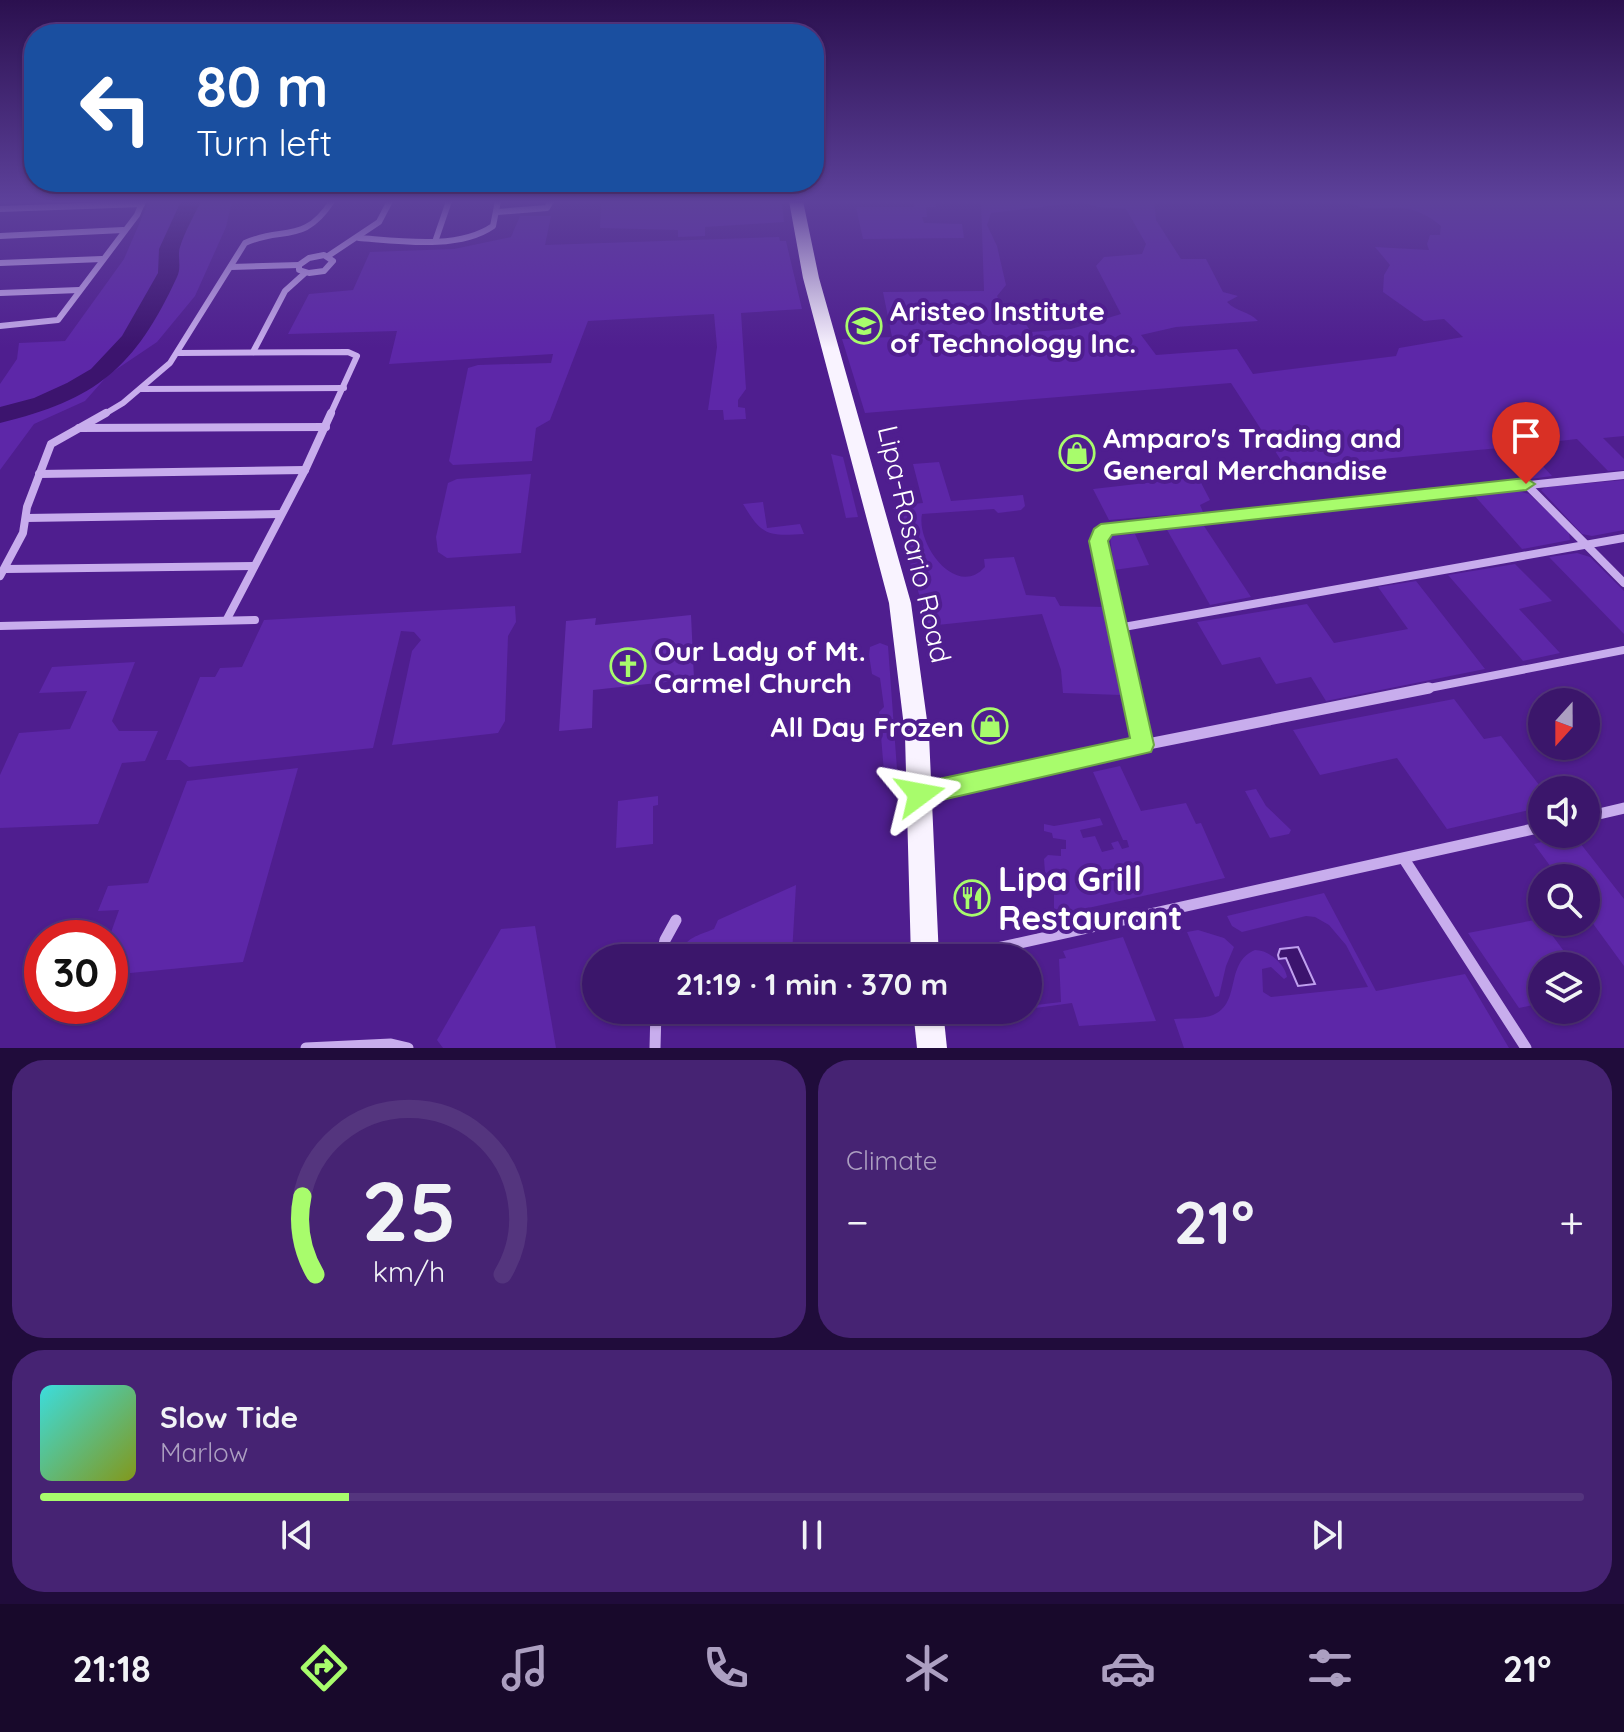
<!DOCTYPE html>
<html lang="en">
<head>
<meta charset="utf-8">
<style>
  body { margin:0; font-family:Quicksand,sans-serif; background:#462373; color:#f1f3f6; height:100vh; display:flex; flex-direction:column; font-size:30px; white-space:nowrap }
  * { box-sizing:border-box; margin:0 }
  p { font-size:26px; color:#ac9fc1 }
  .icon { flex:none; width:44px; height:44px; fill:none; stroke:currentColor; stroke-width:2; stroke-linecap:round; stroke-linejoin:round }
  .map { position:relative; height:1048px; overflow:hidden }
  .panel { display:flex; flex-direction:column; gap:12px; padding:12px; background:#200c3b; flex:1 }
  .panel>* { flex:none }
  .top-card { position:absolute; left:24px; top:24px; width:800px; height:168px; border-radius:32px; box-shadow:0 2px 6px #0004,0 0 0 2px #54357e; background:#1a4fa0; color:#fff; overflow:hidden }
  .needle { width:52px; rotate:201deg }
  .tools { position:absolute; left:1528px; top:688px; display:grid; gap:16px }
  .tools a { display:grid; place-items:center; width:72px; height:72px; border-radius:50%; background:#3b166b; box-shadow:0 2px 6px #0004,0 0 0 2px #54357e; font-size:40px }
  .speed { position:absolute; left:24px; top:920px; display:flex; gap:16px; font-size:40px; font-weight:700; text-align:center }
  .speed>* { display:grid; place-content:center; width:104px; height:104px; border-radius:50%; background:#3b166b; box-shadow:0 2px 6px #0004,0 0 0 2px #54357e; line-height:1 }
  .speed .limit { border:12px solid #d22; background:#fff; color:#111 }
  .pin { position:absolute; display:grid; place-items:center; width:68px; height:68px; color:#fff; margin:-82px -34px; border-radius:50% 50% 50% 0; rotate:-45deg; box-shadow:0 0 8px #0007 }
  .pin .icon { rotate:45deg }
  .me { position:absolute; width:88px; margin:-44px; rotate:77deg; stroke-linejoin:round; filter:drop-shadow(0 0 6px #0008) }
  .turn { display:flex; align-items:center; gap:28px; height:168px; padding:0 40px; font-size:36px }
  .turn .icon { width:104px; height:104px; stroke-width:2.5 }
  .turn b { display:block; font-size:56px; line-height:68px }
  .big { font-size:60px; font-weight:700; line-height:1.1 }
  .panel .widget { flex:1; display:flex; flex-direction:column; justify-content:center; gap:12px; min-width:0; padding:0 28px; border-radius:32px; background:#462373 }
  .panel .dial { align-items:center; gap:0 }
  .dial svg { height:208px; overflow:visible; fill:none; stroke:#54357e; stroke-width:7; stroke-linecap:round; text-anchor:middle }
  .dial text { fill:#f1f3f6; stroke:none }
  .song { display:flex; align-items:center; gap:24px }
  .cover { width:96px; height:96px; border-radius:12px; background:linear-gradient(135deg,hsl(180 70% 55%),hsl(70 70% 35%)) }
  .played { height:8px; border-radius:4px; background:linear-gradient(90deg,#a8fc6c 20%,#54357e 20%) }
  .keys { display:flex; justify-content:space-around; direction:ltr }
  .heat { display:flex; justify-content:space-between; align-items:center; font-size:44px; direction:ltr }
  .panel .tiles { flex:1; display:grid; gap:12px; grid-template-columns:1fr 1fr }
  .widget:last-child { grid-column:span 2 }
  .trip { position:absolute; left:582px; top:944px; width:460px; height:80px; border-radius:40px; background:#3b166b; box-shadow:0 2px 6px #0004,0 0 0 2px #54357e; font-weight:700; line-height:80px; text-align:center }
  .menu { display:flex; height:128px; justify-content:space-around; align-items:center; background:#18092b; color:#ac9fc1 }
  .menu .icon { width:56px; height:56px }
  .menu .current { color:#a8fc6c }
  .menu b { font-size:36px; color:#f1f3f6 }
  .map>svg:first-child { display:block }
  .green { fill:#5d27a8; fill-rule:evenodd }
  .water { fill:#3c146e; stroke:#c0a0ef; stroke-width:2 }
  .lines { fill:none; stroke-linecap:round; stroke-linejoin:round }
  .river { fill:#3c146e; fill-rule:evenodd }
  .building { fill:#632dad }
  .street-far2 { stroke:#c8aded; stroke-width:6 }
  .street-far1 { stroke:#c8aded; stroke-width:8 }
  .street { stroke:#c8aded; stroke-width:11 }
  .primary { fill:#f9f3ff; fill-rule:evenodd }
  .route { fill:#a8fc6c; stroke:#6da446; stroke-width:2 }
  .labels { text-anchor:middle; dominant-baseline:central; stroke-width:8; stroke-linejoin:round; paint-order:stroke }
  .poi-label { font-size:28px; font-weight:bold; fill:#fff; stroke:#4f1e8f; text-anchor:start }
  .street-label { font-size:28px; fill:#fff; stroke:#4f1e8f }
  .near-poi-label { font-size:34px; font-weight:bold; fill:#fff; stroke:#4f1e8f; text-anchor:start }
</style>
</head>
<body>
<div class="map">
<svg width="1624" height="1048" viewBox="0 0 1624 1048">
  <rect width="100%" height="100%" fill="#4f1e8f"/>
  <!-- green -->
  <g class="green">
    <polygon points="149,201 232,201 226,227 195,296 157,342 108,375 85,401 34,424 0,470 0,384 17,359 19,343 65,341 124,259"/>
    <polygon points="601,201 782,201 784,222 705,227 705,236 678,237 678,230 600,228"/>
    <polygon points="914,201 934,201 936,207 926,207 927,217 922,217 924,223 962,224 964,238 863,239 856,207 914,207"/>
    <path d="M 981,201 L 1154,201 L 1156,220 L 1181,259 L 1206,259 L 1223,292 L 1238,296 L 1227,302 C 1236,312 1249,311 1258,321 L 1176,327 L 1141,335 L 1156,355 L 1237,349 L 1253,374 L 1396,356 L 1399,348 L 1463,337 L 1444,319 L 1424,321 L 1383,292 L 1384,275 L 1390,265 L 1375,247 L 1429,250 L 1427,244 L 1430,235 L 1440,235 L 1441,226 C 1399,191 1380,221 1347,201 L 1624,201 L 1624,436 L 1603,438 L 1624,459 L 1624,470 L 1608,471 L 1577,439 L 1523,445 L 1552,476 L 1530,479 L 1499,448 L 1286,468 L 1231,383 L 865,413 L 842,339 L 892,337 L 883,292 L 984,291 ZM 1083,202 L 1098,207 L 1126,209 L 1146,244 L 1142,254 L 1104,257 L 1096,266 L 1121,314 L 1071,329 L 1031,332 C 1020,312 1003,310 997,296 L 1006,285 L 997,246 L 987,225 L 991,213 Z"/>
    <polygon points="520,216 551,216 545,245 779,237 780,241 786,241 802,309 741,313 746,389 738,400 738,407 745,408 746,419 724,420 723,410 708,410 717,347 714,314 588,321 550,420 536,428 532,461 453,465 449,461 468,368 478,365 551,363 553,354 389,364 397,331 288,334 309,294 353,290 370,252 454,249 511,237"/>
    <polygon points="831,454 843,457 858,517 846,518"/>
    <path d="M 939,462 L 951,501 L 1023,495 L 1025,506 L 1021,510 L 998,513 L 994,509 L 922,514 C 916,544 956,599 985,567 L 984,559 L 1014,557 L 1026,595 L 1055,597 L 1060,606 L 1105,607 L 1121,695 L 1063,693 L 1061,670 L 1042,614 L 928,626 L 894,506 L 923,503 L 913,464 Z"/>
    <polygon points="531,474 521,553 447,558 438,552 436,537 448,483 457,479"/>
    <polygon points="1198,477 1210,500 1200,505 1203,512 1109,520 1093,489"/>
    <polygon points="1624,480 1624,530 1592,536 1582,534 1541,490 1546,487"/>
    <polygon points="1514,490 1529,494 1569,532 1570,540 1522,549 1474,495"/>
    <path d="M 763,502 L 767,528 L 800,524 L 804,534 C 768,536 762,536 743,504 Z"/>
    <polygon points="1202,523 1251,597 1210,605 1166,528"/>
    <polygon points="1135,534 1149,565 1114,570 1110,536"/>
    <polygon points="1577,553 1590,557 1624,591 1624,634 1549,557"/>
    <polygon points="1515,564 1552,601 1519,609 1560,653 1523,661 1448,575"/>
    <polygon points="1416,581 1485,669 1326,701 1311,677 1276,684 1260,657 1222,665 1197,622 1307,604 1334,643 1408,629 1378,587"/>
    <polygon points="515,606 516,622 508,636 505,721 498,733 392,745 412,651 421,640 414,632 401,631 373,748 189,767 180,760 166,760 200,677 215,677 220,668 242,667 264,620"/>
    <polygon points="880,643 888,646 898,783 884,772 879,712 884,707 880,678 872,674 869,655 870,647"/>
    <polygon points="135,662 112,721 119,731 158,731 145,761 122,763 98,824 0,828 0,775 19,733 70,729 87,691 39,693 52,667"/>
    <polygon points="1454,699 1484,739 1501,736 1543,790 1542,807 1447,829 1397,758 1320,775 1293,730"/>
    <polygon points="1120,766 1141,811 1186,803 1196,824 1201,823 1225,878 1033,920 1032,918 1054,912 1054,888 1046,886 1044,859 1048,855 1061,856 1061,849 1066,849 1066,840 1053,838 1052,833 1044,831 1044,824 1054,826 1100,818 1103,825 1080,830 1083,838 1095,836 1102,852 1114,849 1111,843 1118,841 1122,849 1129,847 1127,840 1123,840 1093,772"/>
    <polygon points="298,768 243,962 110,975 109,938 119,910 98,911 108,886 148,883 187,781"/>
    <polygon points="1256,789 1266,806 1291,830 1289,834 1270,838 1245,791"/>
    <polygon points="658,796 658,805 653,806 653,844 616,848 618,801"/>
    <polygon points="1573,834 1624,899 1624,966 1586,914 1586,878 1559,878 1534,844"/>
    <path d="M 796,885 L 792,954 L 679,955 C 684,938 699,935 714,929 L 718,920 Z"/>
    <path d="M 1324,893 L 1376,991 L 1465,974 L 1509,1048 L 1184,1048 L 1174,1019 C 1186,1018 1203,1019 1213,1015 C 1242,1003 1224,963 1255,950 C 1269,950 1285,964 1287,977 L 1284,979 L 1271,967 L 1262,969 L 1263,992 L 1271,997 L 1368,987 L 1346,945 L 1329,925 L 1315,917 L 1306,916 L 1242,932 L 1232,926 L 1227,916 Z"/>
    <polygon points="1540,919 1575,966 1542,966 1542,1003 1519,1008 1468,933"/>
    <polygon points="535,926 556,1048 443,1048 437,1040 501,929"/>
    <polygon points="1198,930 1224,938 1234,947 1226,966 1219,996 1215,997 1187,932"/>
    <polygon points="1123,937 1156,1021 1079,1026 1072,1003 1028,1009 1028,1006 1061,1002 1059,959 1066,958 1063,951"/>
  </g>
  <!-- water -->
  <polygon class="water" points="1298,947 1315,984 1298,986 1286,958 1279,959 1278,955 1280,949"/>
  <g class="lines">
    <!-- river -->
    <path class="river" d="M 181,201 L 201,201 C 194,216 185,231 180,247 C 177,256 182,267 177,277 C 135,368 96,400 0,423 L 0,407 L 34,398 L 67,383 L 91,369 L 122,336 L 158,273 L 159,249 Z"/>
  </g>
  <!-- building -->
  <polygon class="building" points="691,615 694,679 593,690 592,728 559,731 566,621 596,618 595,625"/>
  <g class="lines">
    <!-- street-far2 -->
    <g class="street-far2">
      <polyline points="0,209 142,204"/>
      <polyline points="497,212 547,208 551,201"/>
      <polyline points="0,236 123,230"/>
      <path d="M 359,238 C 399,241 459,250 493,226 L 498,201"/>
      <polyline points="436,239 449,201"/>
      <polygon points="324,255 333,261 324,271 309,273 299,270 299,265 309,258"/>
      <polyline points="328,256 379,222 390,201"/>
      <polyline points="0,263 102,259"/>
      <polyline points="231,267 299,265"/>
      <polyline points="0,293 79,290"/>
      <polyline points="0,326 58,320 137,215 143,201"/>
      <polyline points="253,352 285,291 305,273"/>
      <polyline points="178,353 348,352 357,356 330,415"/>
      <polyline points="141,389 344,388"/>
      <path d="M 103,415 L 123,403 L 170,363 L 245,243 C 282,226 304,245 332,201"/>
    </g>
    <!-- street-far1 -->
    <g class="street-far1">
      <polyline points="79,428 326,427"/>
      <polyline points="39,474 305,470"/>
      <polyline points="1526,484 1624,583"/>
      <polyline points="26,518 281,514"/>
      <polyline points="5,569 254,566"/>
      <polyline points="0,576 23,533 27,507 51,444 106,413"/>
      <polyline points="227,619 305,470 331,413"/>
      <polyline points="0,626 255,620"/>
      <polyline points="1118,628 1624,538"/>
      <polyline points="1131,690 1099,541 1101,534 1108,529 1624,475"/>
      <polyline points="1419,690 1624,650"/>
    </g>
    <!-- street -->
    <g class="street">
      <polyline points="1131,688 1143,745"/>
      <polyline points="923,794 1143,745 1429,688"/>
      <polyline points="1586,817 1624,808"/>
      <polyline points="1404,859 1526,1048"/>
      <polyline points="661,958 665,940 676,920"/>
      <polyline points="952,958 1542,827"/>
      <polyline points="306,1048 391,1044 408,1048"/>
      <polyline points="655,1048 656,1010"/>
    </g>
    <!-- primary -->
    <g class="primary">
      <polygon points="789,201 803,201 819,278 911,603 929,735 939,958 911,958 905,735 889,603 803,278"/>
      <polygon points="913,1010 943,1010 947,1048 917,1048"/>
    </g>
  </g>
  <!-- sky -->
  <linearGradient id="sky" x2="0" y2="1"><stop stop-color="#2b104f"/><stop offset="0.58" stop-color="#5d419b"/><stop offset="1" stop-color="#5d419b" stop-opacity="0"/></linearGradient>
  <rect width="1624" height="348" fill="url(#sky)"/>
  <!-- route -->
  <polygon class="route" points="1526,478 1535,484 1526,490 1112,535 1108,541 1154,745 1151,752 920,805 912,802 908,794 912,787 920,783 1130,738 1089,541 1094,529 1101,524"/>
  <!-- icons -->
  <defs>
    <symbol id="school-ring" viewBox="-11 -11 22 22"><circle r="9.5" fill="#4f1e8f" stroke="#a8fc6c" stroke-width="1.5"/><path d="M0-5L7-2L0 1L-7-2ZM-4 1L0 2.5L4 1V4Q0 6-4 4Z" fill="#a8fc6c"/></symbol>
    <symbol id="shop-ring" viewBox="-11 -11 22 22"><circle r="9.5" fill="#4f1e8f" stroke="#a8fc6c" stroke-width="1.5"/><path d="M-5-2.5h2.3a2.7 3.5 0 0 1 5.4 0H5L5.5 6h-11ZM-1.5-2.5h3a1.5 2.3 0 0 0-3 0Z" fill="#a8fc6c"/></symbol>
    <symbol id="church-ring" viewBox="-11 -11 22 22"><circle r="9.5" fill="#4f1e8f" stroke="#a8fc6c" stroke-width="1.5"/><path d="M-1.2-6h2.4v3.5h3.3v2.4h-3.3V6h-2.4V-.1h-3.3v-2.4h3.3Z" fill="#a8fc6c"/></symbol>
    <symbol id="restaurant-ring" viewBox="-11 -11 22 22"><circle r="9.5" fill="#4f1e8f" stroke="#a8fc6c" stroke-width="1.5"/><path d="M-5-6h1v4h1v-4h1v4h1v-4h1v5L-1.5 .5V6h-2V.5L-5-1ZM5-6V6H3V1.5H1.5Q1.5-4 5-6Z" fill="#a8fc6c"/></symbol>
  </defs>
  <g fill-rule="evenodd">
    <use href="#school-ring" x="844" y="306" width="40" height="40"/>
    <use href="#shop-ring" x="1057" y="433" width="40" height="40"/>
    <use href="#church-ring" x="608" y="646" width="40" height="40"/>
    <use href="#shop-ring" x="970" y="706" width="40" height="40"/>
    <use href="#restaurant-ring" x="952" y="878" width="40" height="40"/>
  </g>
  <g class="labels">
    <!-- poi labels -->
    <g class="poi-label">
      <text x="890" y="310">Aristeo Institute<tspan x="890" dy="32">of Technology Inc.</tspan></text>
      <text x="1103" y="437">Amparo's Trading and<tspan x="1103" dy="32">General Merchandise</tspan></text>
      <text x="654" y="650">Our Lady of Mt.<tspan x="654" dy="32">Carmel Church</tspan></text>
      <text x="964" y="726" text-anchor="end">All Day Frozen</text>
    </g>
    <!-- street labels -->
    <g class="street-label">
      <text transform="translate(915 544) rotate(77)">Lipa-Rosario Road</text>
    </g>
    <!-- near-poi labels -->
    <g class="near-poi-label">
      <text x="998" y="878">Lipa Grill<tspan x="998" dy="39">Restaurant</tspan></text>
    </g>
  </g>
</svg>
<div class="tools">
<a><svg class="needle" viewBox="-14 -14 28 28"><path d="M0-13l5 13h-10z" fill="#e53935"/><path d="M0 13l5-13h-10z" fill="#ac9fc1"/></svg></a>
<a><svg class="icon" aria-label="sound" viewBox="0 0 24 24"><path d="M4 9h4l5-4v14l-5-4H4zM17 9q2 3 0 6"/></svg></a>
<a><svg class="icon" aria-label="search" viewBox="0 0 24 24"><circle cx="10" cy="10" r="6"/><path d="M15 15l6 6"/></svg></a>
<a><svg class="icon" aria-label="layers" viewBox="0 0 24 24"><path d="M12 4l9 5-9 5-9-5zM3 14l9 5 9-5"/></svg></a>
</div>
<div class="speed"><div class="limit">30</div></div>
<div class="pin" style="left:1526px;top:484px;background:#d93025"><svg class="icon" aria-label="arrive" viewBox="0 0 24 24"><path d="M6 21V4h12l-3 4 3 4H6"/></svg></div>
<svg class="me" style="left:920px;top:794px" viewBox="-20 -20 40 40"><path d="M0-17L14 15 0 8-14 15z" fill="#a8fc6c" stroke="#fff" stroke-width="4"/></svg>
<div class="trip">21:19 · 1 min · 370 m</div>
<div class="top-card">
<div class="turn"><svg class="icon" aria-label="left" viewBox="0 0 24 24"><path d="M17 20v-9H6M10 6l-5 5 5 5"/></svg><div><b>80 m</b>Turn left</div></div>
</div>
</div>
<section class="panel">
<div class="tiles">
<div class="widget dial"><svg viewBox="0 0 100 80">
<path d="M14 69A42 42 0 1 1 86 69"/>
<path d="M14 69A42 42 0 0 1 9 39" stroke="#a8fc6c"/>
<text x="50" y="56" font-size="32" font-weight="700">25</text>
<text x="50" y="72" font-size="11">km/h</text>
</svg></div>
<div class="widget"><p>Climate</p>
<div class="heat"><a>−</a><b class="big">21°</b><a>+</a></div>
</div>
<div class="widget">
<div class="song"><i class="cover"></i><div><b>Slow Tide</b><p>Marlow</p></div></div>
<div class="played"></div>
<div class="keys"><svg class="icon" aria-label="previous" viewBox="0 0 24 24"><path d="M18 5L8 12l10 7zM5 5v14"/></svg><svg class="icon" aria-label="pause" viewBox="0 0 24 24"><path d="M8 5v14M16 5v14"/></svg><svg class="icon" aria-label="next" viewBox="0 0 24 24"><path d="M6 5l10 7-10 7zM19 5v14"/></svg></div>
</div>
</div>
</section>
<nav class="menu">
<b>21:18</b>
<svg class="icon current" aria-label="directions" viewBox="0 0 24 24"><path d="M12 3l9 9-9 9-9-9zM9 14v-3h6M13 9l2 2-2 2"/></svg>
<svg class="icon" aria-label="music" viewBox="0 0 24 24"><path d="M9 18V5l10-2v13"/><circle cx="6" cy="18" r="3"/><circle cx="16" cy="16" r="3"/></svg>
<svg class="icon" aria-label="phone" viewBox="0 0 24 24"><path d="M5 4h4l2 5-3 2q2 4 5 5l2-3 5 2v4C11 20 4 13 5 4z"/></svg>
<svg class="icon" aria-label="climate" viewBox="0 0 24 24"><path d="M12 3v18M4 7l16 10M4 17L20 7"/></svg>
<svg class="icon" aria-label="car" viewBox="0 0 24 24"><path d="M5 17H2v-5l4-1 3-4h7l3 4 3 1v5h-3M9 17h6M6 11h13"/><circle cx="7" cy="17" r="2"/><circle cx="17" cy="17" r="2"/></svg>
<svg class="icon" aria-label="filters" viewBox="0 0 24 24"><path d="M4 7h16M4 17h16"/><circle cx="9" cy="7" r="2"/><circle cx="15" cy="17" r="2"/></svg>
<b>21°</b>
</nav>
</body>
</html>
